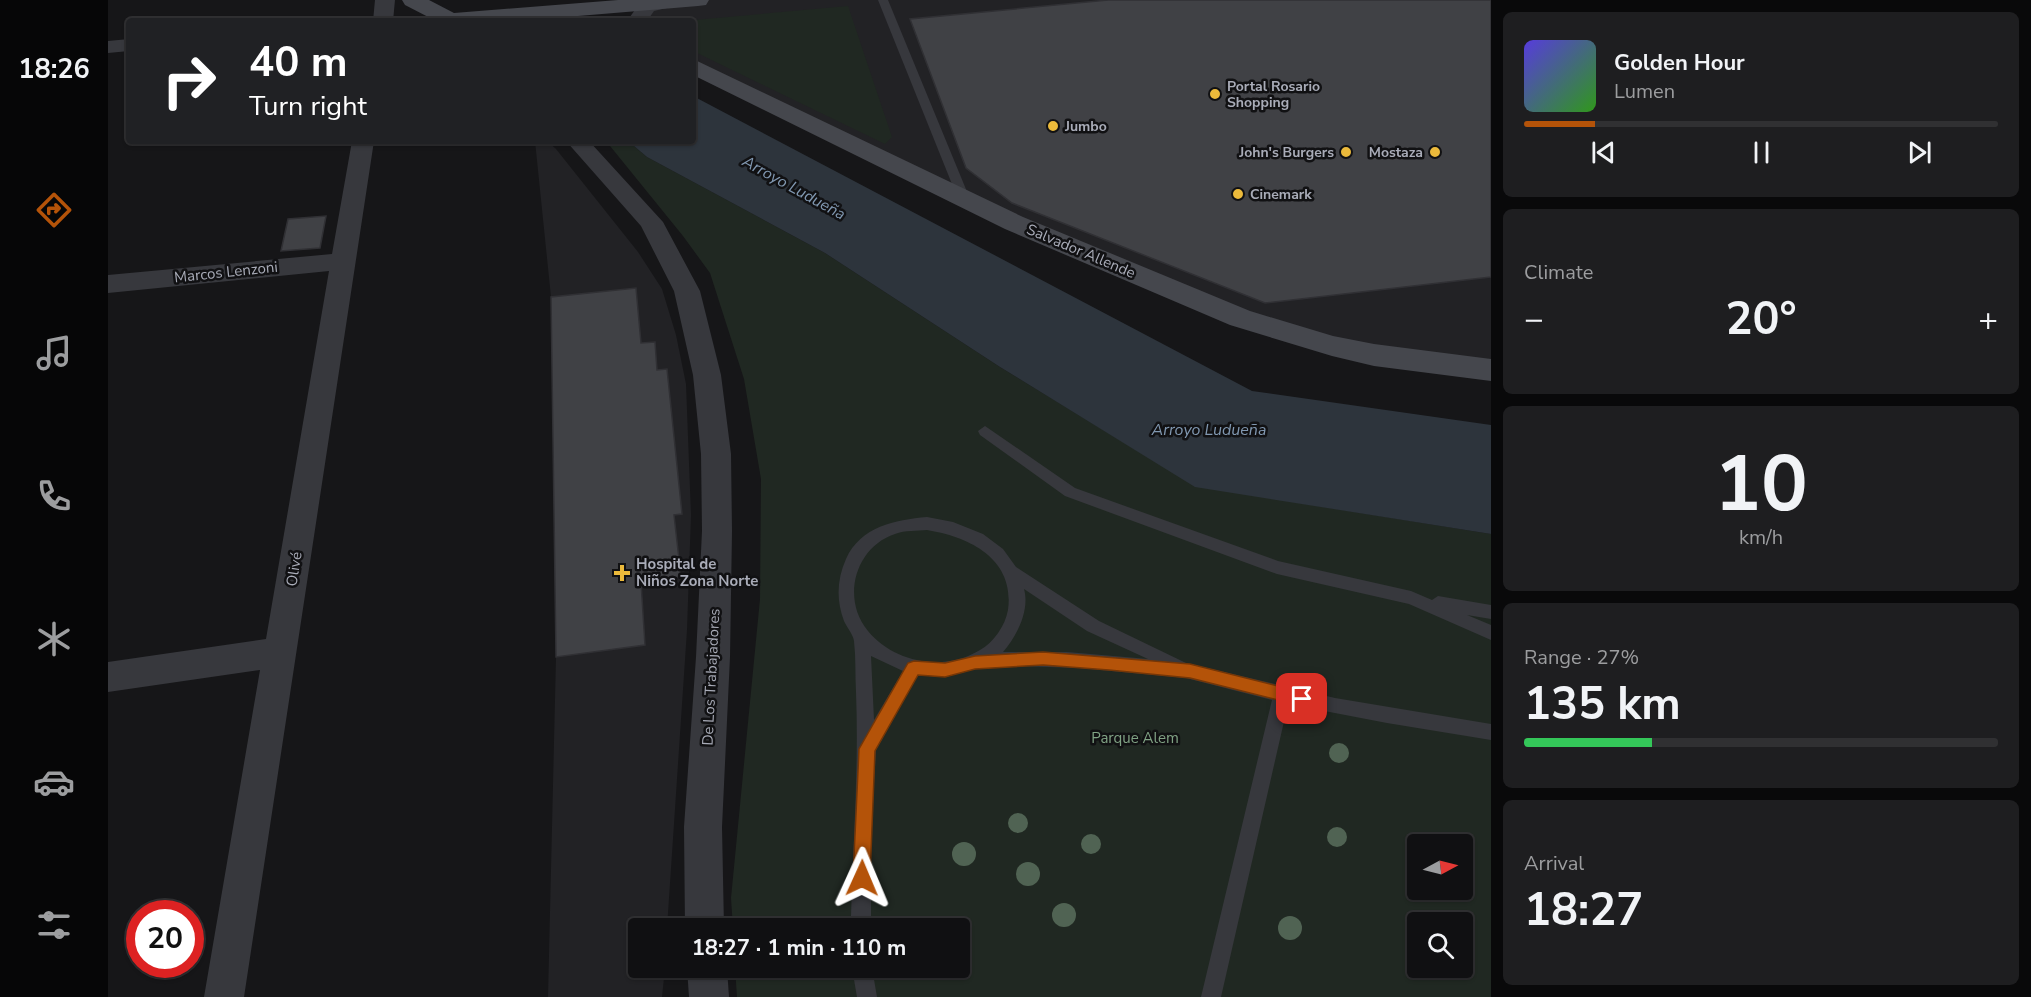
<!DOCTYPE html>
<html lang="en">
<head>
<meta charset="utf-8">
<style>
  body { margin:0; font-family:"Nunito Sans",sans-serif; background:#1e1e20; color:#f1f3f6; height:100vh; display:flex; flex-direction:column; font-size:22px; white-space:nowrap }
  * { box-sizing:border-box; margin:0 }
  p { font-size:20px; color:#9c9d9f }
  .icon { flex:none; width:33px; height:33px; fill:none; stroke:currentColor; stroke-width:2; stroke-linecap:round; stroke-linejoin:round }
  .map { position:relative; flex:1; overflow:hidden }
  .side { display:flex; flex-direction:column; gap:12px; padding:12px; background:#09090a; width:540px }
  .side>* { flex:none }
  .top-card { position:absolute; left:18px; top:18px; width:570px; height:126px; border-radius:6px; box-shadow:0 2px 4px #0004,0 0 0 2px #303032; background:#202124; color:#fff; overflow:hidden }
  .needle { width:39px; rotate:83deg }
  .controls { position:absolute; left:1299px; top:834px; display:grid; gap:12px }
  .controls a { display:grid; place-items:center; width:66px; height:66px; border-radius:6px; background:#101012; box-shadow:0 2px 4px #0004,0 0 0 2px #303032; font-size:30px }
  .speed { position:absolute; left:18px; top:900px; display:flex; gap:12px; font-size:30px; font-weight:700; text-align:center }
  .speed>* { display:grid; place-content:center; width:78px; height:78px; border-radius:50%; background:#101012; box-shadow:0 2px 4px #0004,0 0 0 2px #303032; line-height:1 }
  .speed .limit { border:9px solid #d22; background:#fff; color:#111 }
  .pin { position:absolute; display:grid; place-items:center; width:51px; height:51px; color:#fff; margin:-26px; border-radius:12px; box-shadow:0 3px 9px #0006 }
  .me { position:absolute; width:66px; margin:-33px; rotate:1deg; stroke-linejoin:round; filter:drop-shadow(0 0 4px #0008) }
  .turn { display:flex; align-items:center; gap:21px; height:126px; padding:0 24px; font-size:27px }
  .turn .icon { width:78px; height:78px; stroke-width:2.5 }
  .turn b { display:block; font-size:42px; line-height:51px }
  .big { font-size:45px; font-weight:700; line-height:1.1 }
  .side .card { flex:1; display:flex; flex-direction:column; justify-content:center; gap:9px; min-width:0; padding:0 21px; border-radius:9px; background:#1e1e20 }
  .side .dial { align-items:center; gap:0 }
  .dial b { font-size:78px; line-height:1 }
  .song { display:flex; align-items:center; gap:18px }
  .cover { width:72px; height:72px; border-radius:9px; background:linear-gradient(135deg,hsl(250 70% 55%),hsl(110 70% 35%)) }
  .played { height:6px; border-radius:3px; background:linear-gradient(90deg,#b45309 15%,#303032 15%) }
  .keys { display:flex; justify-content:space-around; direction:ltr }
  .heat { display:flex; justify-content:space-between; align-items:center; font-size:33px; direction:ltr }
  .charge { height:9px; border-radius:4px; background:linear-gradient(90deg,#34c759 27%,#303032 0) }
  .trip { position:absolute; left:520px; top:918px; width:342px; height:60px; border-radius:6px; background:#101012; box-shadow:0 2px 4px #0004,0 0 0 2px #303032; font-weight:700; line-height:60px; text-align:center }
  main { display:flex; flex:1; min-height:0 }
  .tabs { display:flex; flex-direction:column; width:108px; justify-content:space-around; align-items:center; background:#060607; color:#9c9d9f }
  .tabs .icon { width:42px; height:42px }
  .tabs .current { color:#b45309 }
  .tabs b { font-size:27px; color:#f1f3f6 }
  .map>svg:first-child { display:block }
  .built { fill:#222225 }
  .green { fill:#202822; fill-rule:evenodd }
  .water { fill:#2d343c }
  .building { fill:#404145; stroke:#303034; stroke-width:1.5 }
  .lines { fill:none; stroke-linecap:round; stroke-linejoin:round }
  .lane { fill:#37383d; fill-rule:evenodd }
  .street { fill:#37383d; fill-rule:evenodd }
  .secondary { fill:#45474d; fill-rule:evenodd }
  .tree { fill:#506353 }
  .route { fill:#b45309; stroke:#753606; stroke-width:1.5 }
  .poi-dot { fill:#ecba3b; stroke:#111113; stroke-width:2 }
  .labels { text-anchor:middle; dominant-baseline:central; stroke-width:5; stroke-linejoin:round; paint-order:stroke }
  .far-poi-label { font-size:14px; font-weight:bold; fill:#a9acb8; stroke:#111113; text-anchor:start }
  .street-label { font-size:15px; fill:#a9acb8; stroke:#111113 }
  .poi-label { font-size:15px; font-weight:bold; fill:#a9acb8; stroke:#111113; text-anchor:start }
  .park-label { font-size:15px; fill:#80a284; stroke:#111113 }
  .water-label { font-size:16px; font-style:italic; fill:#8198b1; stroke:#111113 }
</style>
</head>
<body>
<main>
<nav class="tabs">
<b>18:26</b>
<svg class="icon current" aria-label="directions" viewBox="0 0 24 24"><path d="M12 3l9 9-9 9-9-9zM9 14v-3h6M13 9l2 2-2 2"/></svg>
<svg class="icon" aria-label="music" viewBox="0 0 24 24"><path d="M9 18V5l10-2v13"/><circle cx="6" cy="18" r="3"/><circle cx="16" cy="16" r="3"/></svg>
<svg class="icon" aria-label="phone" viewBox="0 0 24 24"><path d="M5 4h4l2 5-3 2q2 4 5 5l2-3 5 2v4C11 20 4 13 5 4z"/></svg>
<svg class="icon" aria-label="climate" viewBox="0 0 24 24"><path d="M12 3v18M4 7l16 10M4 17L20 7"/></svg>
<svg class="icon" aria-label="car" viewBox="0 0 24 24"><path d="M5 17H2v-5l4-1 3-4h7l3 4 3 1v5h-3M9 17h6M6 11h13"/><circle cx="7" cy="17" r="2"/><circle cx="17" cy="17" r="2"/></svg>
<svg class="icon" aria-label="filters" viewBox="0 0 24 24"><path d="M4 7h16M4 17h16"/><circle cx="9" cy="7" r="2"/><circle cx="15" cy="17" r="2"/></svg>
</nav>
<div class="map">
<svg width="1383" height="997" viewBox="0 0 1383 997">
  <rect width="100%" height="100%" fill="#161618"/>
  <!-- built -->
  <g class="built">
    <polygon points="590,0 1383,0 1383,370 1132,318 585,66 585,21 529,21 539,7"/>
    <polygon points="427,141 439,141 448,149 530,252 554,289 568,335 578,384 583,515 579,630 559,928 531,928 531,968 557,968 554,997 440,997 448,657 444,368 443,297"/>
  </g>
  <!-- green -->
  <g class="green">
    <polygon points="740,6 784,137 777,144 585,51 585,21 575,21"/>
    <polygon points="481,16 519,16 518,21 417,21"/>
    <path d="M 498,141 L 520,141 L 539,157 L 717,253 L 892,367 L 1087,486 L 1383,534 L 1383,997 L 629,997 L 627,968 L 852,968 L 852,928 L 625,928 L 623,898 L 652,599 L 653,479 L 636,379 L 602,273 L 575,236 ZM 1310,844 L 1354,844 L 1354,890 L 1310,890 ZM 1310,922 L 1354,922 L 1354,968 L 1310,968 Z"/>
  </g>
  <!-- water -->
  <polygon class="water" points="585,96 1144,391 1383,425 1383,534 1087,487 892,367 717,253 539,157 520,141 585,141"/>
  <!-- building -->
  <g class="building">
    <polygon points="1000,0 1383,0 1383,277 1157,303 904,203 858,168 802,19"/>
    <polygon points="218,216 212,248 173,251 180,219"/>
    <polygon points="528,288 533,343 547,342 549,370 559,369 574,514 566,515 573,577 533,582 537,645 448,657 443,297"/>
  </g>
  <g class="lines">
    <!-- lane -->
    <g class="lane">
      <polygon points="770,0 780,0 862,199 860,202 852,202 850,199"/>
      <polygon points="877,426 967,488 1170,561 1303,591 1324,600 1330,596 1383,605 1383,619 1359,615 1383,625 1383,640 1301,604 1169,574 957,496 872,435 870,431"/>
      <path d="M 819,517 L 845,522 L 875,534 L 895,549 L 908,567 L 991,621 L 1078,663 L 1227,698 L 1383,724 L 1383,740 L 1279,723 L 1180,704 L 1113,997 L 1093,997 L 1164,700 L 1078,678 L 971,668 L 911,666 L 869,669 L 831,677 L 810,675 L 768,750 L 763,834 L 763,928 L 728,928 L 731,921 L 743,916 C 745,841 751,767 748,692 C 747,675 748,658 746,641 C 745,634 739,628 736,621 C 728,600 729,579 738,559 C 753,526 787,520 819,517 ZM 819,530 C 862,537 907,559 900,610 C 897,626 886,642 872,650 C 837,672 786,663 760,631 C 733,599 747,547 787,534 C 797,530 809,531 819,530 ZM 916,589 L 979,631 L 1040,659 L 959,652 L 895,652 C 909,636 922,610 916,589 ZM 763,656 L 795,671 L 766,720 Z"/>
      <polygon points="744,968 764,968 769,997 749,997"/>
    </g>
    <!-- street -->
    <g class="street">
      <polygon points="267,0 287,0 285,21 265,21"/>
      <polygon points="544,0 570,0 567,6 546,11 539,21 519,21 532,3"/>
      <polygon points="21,39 21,51 0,53 0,41"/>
      <polygon points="244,141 266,141 136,997 96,997 152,670 0,692 0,662 158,639 221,271 0,293 0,275 224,254"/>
      <polygon points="458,141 481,141 555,222 592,291 613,375 623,454 624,531 622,657 614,827 616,928 577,928 576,827 588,657 594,531 593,454 585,375 566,291 533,226"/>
      <polygon points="579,968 619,968 621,997 581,997"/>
    </g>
    <!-- secondary -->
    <g class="secondary">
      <polygon points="294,0 321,0 346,13 510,0 601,0 598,5 590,6 410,21 328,21 297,5"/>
      <polygon points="585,59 915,217 1142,311 1225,336 1266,344 1383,359 1383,381 1266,366 1224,356 1122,325 897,229 585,75"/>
    </g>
  </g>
  <!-- trees -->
  <g class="tree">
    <circle cx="1231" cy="753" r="10"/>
    <circle cx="910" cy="823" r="10"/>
    <circle cx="1229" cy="837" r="10"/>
    <circle cx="983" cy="844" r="10"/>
    <circle cx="856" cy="854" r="12"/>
    <circle cx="920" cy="874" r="12"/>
    <circle cx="956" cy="915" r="12"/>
    <circle cx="1182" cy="928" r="12"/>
  </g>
  <!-- route -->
  <polygon class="route" points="935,652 1082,664 1194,692 1200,694 1202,699 1200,704 1194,706 1082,678 1001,670 935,665 867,669 837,677 810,675 767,751 762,878 760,884 754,886 747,884 745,878 751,749 800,663 806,661 837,663 867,656"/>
  <!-- markers -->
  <g class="poi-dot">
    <circle cx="1107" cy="94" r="6"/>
    <circle cx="945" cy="126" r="6"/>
    <circle cx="1238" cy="152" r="6"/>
    <circle cx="1327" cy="152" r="6"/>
    <circle cx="1130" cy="194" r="6"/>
    <path d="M511 564h6v6h6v6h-6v6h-6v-6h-6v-6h6z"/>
  </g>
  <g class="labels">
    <!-- far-poi labels -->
    <g class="far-poi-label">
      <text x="1119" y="86">Portal Rosario<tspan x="1119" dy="16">Shopping</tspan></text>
      <text x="957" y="126">Jumbo</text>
      <text x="1226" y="152" text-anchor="end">John's Burgers</text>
      <text x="1315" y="152" text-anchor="end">Mostaza</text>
      <text x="1142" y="194">Cinemark</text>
    </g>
    <!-- street labels -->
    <g class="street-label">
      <text transform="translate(973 251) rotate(23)">Salvador Allende</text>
      <text transform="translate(118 272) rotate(-6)">Marcos Lenzoni</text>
      <text transform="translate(186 569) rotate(-81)">Olivé</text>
      <text transform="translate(603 677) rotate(-87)">De Los Trabajadores</text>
    </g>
    <!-- poi labels -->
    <g class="poi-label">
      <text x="528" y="564">Hospital de<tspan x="528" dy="17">Niños Zona Norte</tspan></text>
    </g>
    <!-- park labels -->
    <g class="park-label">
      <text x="1027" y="738">Parque Alem</text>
    </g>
    <!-- water labels -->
    <g class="water-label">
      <text transform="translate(686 188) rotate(29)">Arroyo Ludueña</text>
      <text x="1101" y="430">Arroyo Ludueña</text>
    </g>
  </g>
</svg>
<div class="controls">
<a><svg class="needle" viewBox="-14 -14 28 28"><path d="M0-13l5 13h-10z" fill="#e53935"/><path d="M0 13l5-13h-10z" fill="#9c9d9f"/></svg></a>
<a><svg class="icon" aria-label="search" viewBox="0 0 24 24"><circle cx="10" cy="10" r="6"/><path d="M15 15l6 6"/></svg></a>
</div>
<div class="speed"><div class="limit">20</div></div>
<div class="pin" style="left:1194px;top:699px;background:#d93025"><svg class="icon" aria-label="arrive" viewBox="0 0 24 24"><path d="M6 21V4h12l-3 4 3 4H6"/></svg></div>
<svg class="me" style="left:754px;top:878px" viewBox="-20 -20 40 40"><path d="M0-17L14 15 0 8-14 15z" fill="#b45309" stroke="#fff" stroke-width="4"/></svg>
<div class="trip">18:27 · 1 min · 110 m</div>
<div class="top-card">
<div class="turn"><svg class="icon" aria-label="right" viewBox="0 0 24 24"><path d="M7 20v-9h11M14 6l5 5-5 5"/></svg><div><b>40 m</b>Turn right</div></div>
</div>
</div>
<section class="side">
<div class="card">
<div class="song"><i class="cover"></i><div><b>Golden Hour</b><p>Lumen</p></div></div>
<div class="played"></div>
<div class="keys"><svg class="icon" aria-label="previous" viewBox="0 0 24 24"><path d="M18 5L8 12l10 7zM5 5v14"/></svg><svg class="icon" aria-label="pause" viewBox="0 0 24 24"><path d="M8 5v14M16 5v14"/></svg><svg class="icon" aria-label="next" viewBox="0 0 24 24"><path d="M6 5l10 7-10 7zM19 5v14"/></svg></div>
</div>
<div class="card"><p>Climate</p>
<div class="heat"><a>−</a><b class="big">20°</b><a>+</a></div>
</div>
<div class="card dial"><b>10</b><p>km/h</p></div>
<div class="card"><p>Range · 27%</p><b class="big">135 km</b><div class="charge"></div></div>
<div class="card"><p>Arrival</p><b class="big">18:27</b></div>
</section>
</main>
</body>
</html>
